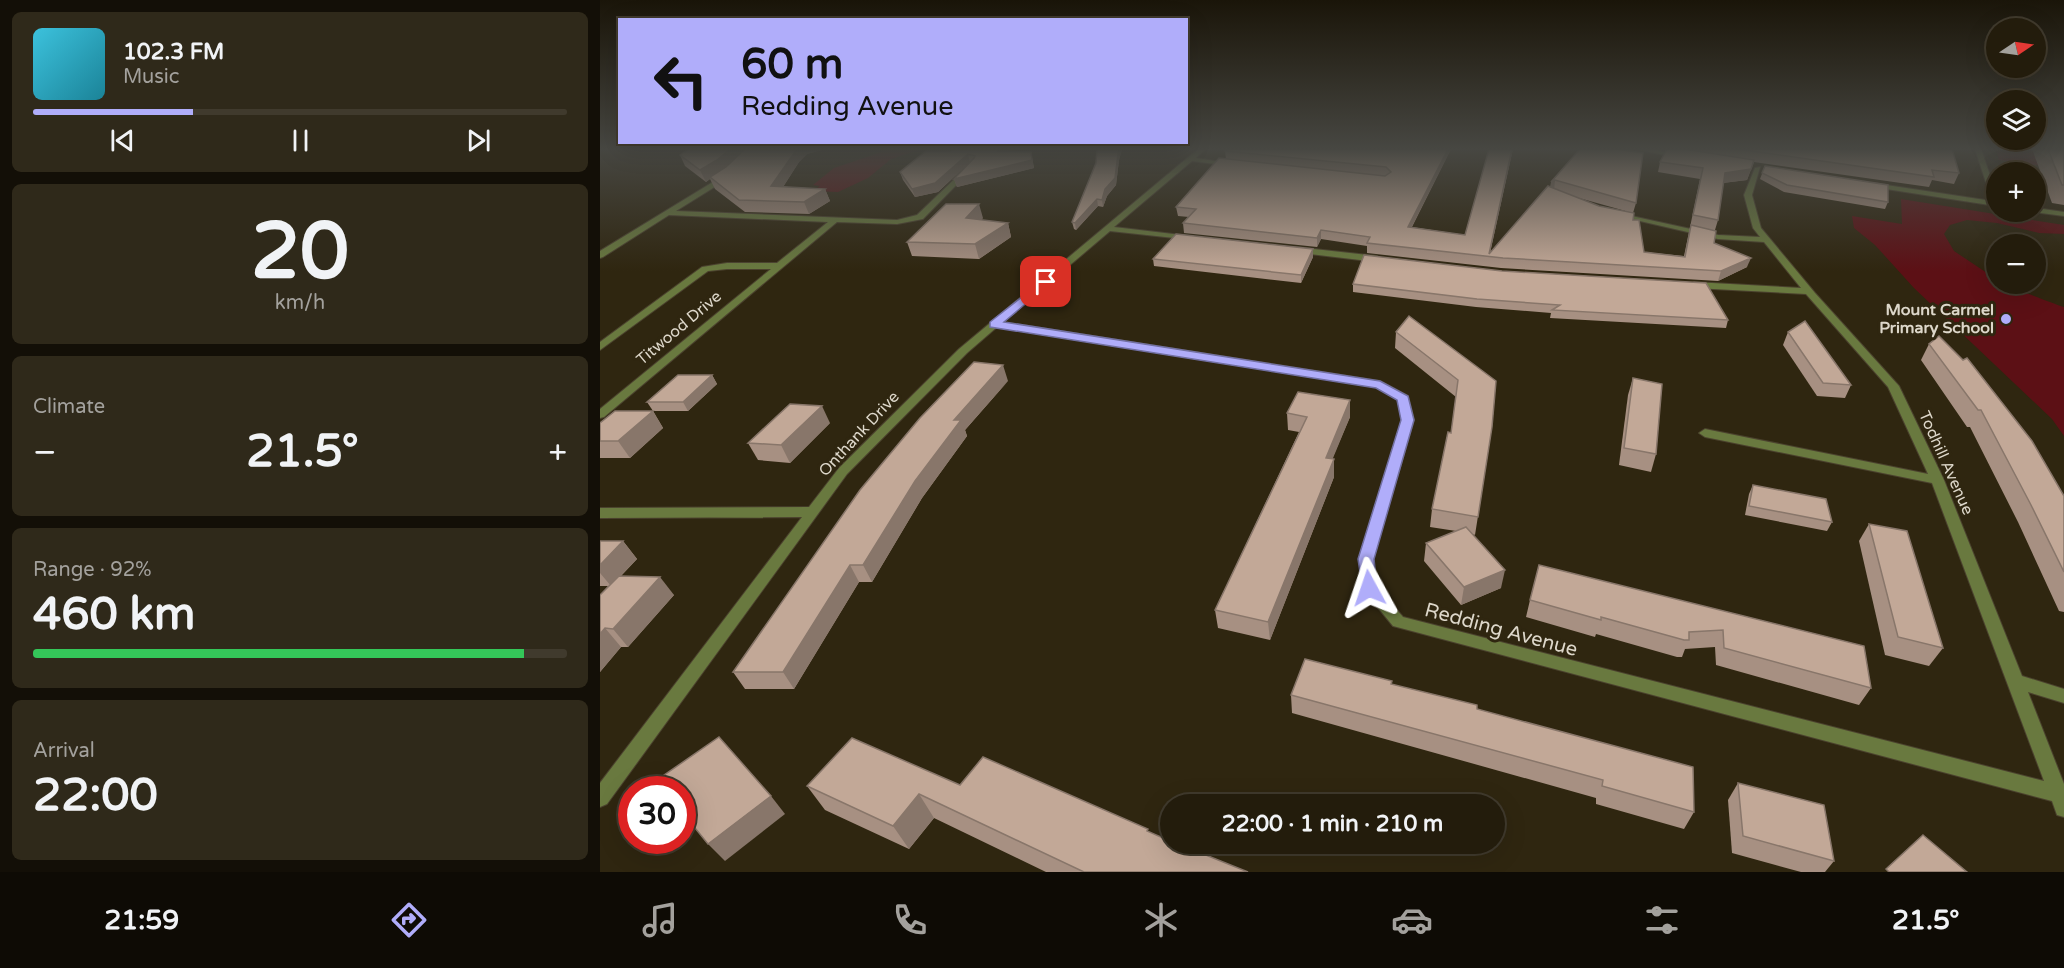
<!DOCTYPE html>
<html lang="en">
<head>
<meta charset="utf-8">
<style>
  body { margin:0; font-family:"Varela Round",sans-serif; background:#2f291a; color:#f1f3f6; height:100vh; display:flex; flex-direction:column; font-size:22px; white-space:nowrap }
  * { box-sizing:border-box; margin:0 }
  p { font-size:20px; color:#a3a19d }
  .icon { flex:none; width:33px; height:33px; fill:none; stroke:currentColor; stroke-width:2; stroke-linecap:round; stroke-linejoin:round }
  .map { position:relative; flex:1; overflow:hidden }
  .details { display:flex; flex-direction:column; gap:12px; padding:12px; background:#130f07; width:600px }
  .details>* { flex:none }
  .hud { position:absolute; left:18px; top:18px; width:570px; height:126px; border-radius:0px; box-shadow:0 6px 24px #0002,0 0 0 2px #403a2d; background:#b0adfa; color:#111; overflow:hidden }
  .needle { width:39px; rotate:77deg }
  .tools { position:absolute; left:1386px; top:18px; display:grid; gap:12px }
  .tools a { display:grid; place-items:center; width:60px; height:60px; border-radius:50%; background:#231c0c; box-shadow:0 6px 24px #0002,0 0 0 2px #403a2d; font-size:30px }
  .speed { position:absolute; left:18px; top:776px; display:flex; gap:12px; font-size:30px; font-weight:700; text-align:center }
  .speed>* { display:grid; place-content:center; width:78px; height:78px; border-radius:50%; background:#231c0c; box-shadow:0 6px 24px #0002,0 0 0 2px #403a2d; line-height:1 }
  .speed .limit { border:9px solid #d22; background:#fff; color:#111 }
  .pin { position:absolute; display:grid; place-items:center; width:51px; height:51px; color:#fff; margin:-26px; border-radius:12px; box-shadow:0 3px 9px #0006 }
  .me { position:absolute; width:66px; margin:-33px; rotate:355deg; stroke-linejoin:round; filter:drop-shadow(0 0 4px #0008) }
  .turn { display:flex; align-items:center; gap:21px; height:126px; padding:0 24px; font-size:27px }
  .turn .icon { width:78px; height:78px; stroke-width:2.5 }
  .turn b { display:block; font-size:42px; line-height:51px }
  .big { font-size:45px; font-weight:700; line-height:1.1 }
  .details .widget { flex:1; display:flex; flex-direction:column; justify-content:center; gap:9px; min-width:0; padding:0 21px; border-radius:9px; background:#2f291a }
  .details .dial { align-items:center; gap:0 }
  .dial b { font-size:78px; line-height:1 }
  .song { display:flex; align-items:center; gap:18px }
  .cover { width:72px; height:72px; border-radius:9px; background:linear-gradient(135deg,hsl(190 70% 55%),hsl(190 70% 35%)) }
  .played { height:6px; border-radius:3px; background:linear-gradient(90deg,#b0adfa 30%,#403a2d 30%) }
  .keys { display:flex; justify-content:space-around; direction:ltr }
  .heat { display:flex; justify-content:space-between; align-items:center; font-size:33px; direction:ltr }
  .charge { height:9px; border-radius:4px; background:linear-gradient(90deg,#34c759 92%,#403a2d 0) }
  .trip { position:absolute; left:560px; top:794px; width:345px; height:60px; border-radius:30px; background:#231c0c; box-shadow:0 6px 24px #0002,0 0 0 2px #403a2d; font-weight:700; line-height:60px; text-align:center }
  .tabs { display:flex; height:96px; justify-content:space-around; align-items:center; background:#0e0b05; color:#a3a19d }
  .tabs .icon { width:42px; height:42px }
  .tabs .selected { color:#b0adfa }
  .tabs b { font-size:27px; color:#f1f3f6 }
  main { display:flex; flex:1; min-height:0 }
  .map>svg:first-child { display:block }
  .green { fill:#5c1015 }
  .lines { fill:none; stroke-linecap:round; stroke-linejoin:round }
  .street-casing { stroke:#4b422e; stroke-width:2 }
  .street { fill:#69793f; fill-rule:evenodd }
  .wall { fill:#a79082; fill-rule:evenodd }
  .shaded-wall { fill:#88766a }
  .building { fill:#c2a897; stroke:#88766a; stroke-width:1.5 }
  .route { fill:#b0adfa; stroke:#7270a2; stroke-width:1.5 }
  .poi-dot { fill:#b0adfa; stroke:#2f2610; stroke-width:2 }
  .labels { text-anchor:middle; dominant-baseline:central; stroke-width:6; stroke-linejoin:round; paint-order:stroke }
  .poi-label { font-size:16px; font-weight:bold; fill:#ddd7ca; stroke:#2f2610; text-anchor:end }
  .street-label { font-size:16px; fill:#ddd7ca; stroke:#2f2610 }
  .near-street-label { font-size:20px; fill:#ddd7ca; stroke:#2f2610 }
</style>
</head>
<body>
<main>
<section class="details">
<div class="widget">
<div class="song"><i class="cover"></i><div><b>102.3 FM</b><p>Music</p></div></div>
<div class="played"></div>
<div class="keys"><svg class="icon" aria-label="previous" viewBox="0 0 24 24"><path d="M18 5L8 12l10 7zM5 5v14"/></svg><svg class="icon" aria-label="pause" viewBox="0 0 24 24"><path d="M8 5v14M16 5v14"/></svg><svg class="icon" aria-label="next" viewBox="0 0 24 24"><path d="M6 5l10 7-10 7zM19 5v14"/></svg></div>
</div>
<div class="widget dial"><b>20</b><p>km/h</p></div>
<div class="widget"><p>Climate</p>
<div class="heat"><a>−</a><b class="big">21.5°</b><a>+</a></div>
</div>
<div class="widget"><p>Range · 92%</p><b class="big">460 km</b><div class="charge"></div></div>
<div class="widget"><p>Arrival</p><b class="big">22:00</b></div>
</section>
<div class="map">
<svg width="1464" height="872" viewBox="0 0 1464 872">
  <rect width="100%" height="100%" fill="#2f2610"/>
  <!-- green -->
  <g class="green">
    <polygon points="282,149 321,149 291,159 268,178 238,192 213,191 220,186 213,185 234,168 279,153"/>
    <polygon points="1396,149 1464,149 1464,169 1399,160"/>
    <path d="M 1301,199 L 1464,225 L 1464,234 L 1439,233 L 1397,223 L 1367,220 L 1350,225 L 1344,234 L 1354,251 L 1396,279 L 1396,284 C 1406,284 1451,303 1464,307 L 1464,436 L 1452,419 L 1314,288 L 1275,245 L 1254,228 L 1252,216 L 1302,224 Z"/>
  </g>
  <g class="lines">
    <defs>
      <g id="street">
        <polygon points="598,149 605,149 596,158 634,164 631,166 592,161 514,227 590,236 593,236 593,240 510,231 403,322 780,381 808,396 814,420 773,559 776,586 803,617 1444,781 1332,483 1105,437 1099,433 1105,429 1328,474 1288,387 1206,294 1094,288 1089,285 1094,282 1201,288 1164,242 1118,239 1014,215 1018,213 1118,235 1160,237 1153,228 1144,195 1155,168 1160,167 1152,195 1161,228 1215,293 1299,386 1344,480 1422,676 1464,689 1464,703 1428,692 1464,784 1464,817 1457,815 1452,801 793,626 762,588 759,559 802,420 799,400 777,387 397,327 367,353 247,474 7,804 0,807 0,783 202,517 0,518 0,508 209,507 239,468 359,349"/>
        <polygon points="1034,149 1050,149 1084,156 1081,158"/>
        <polygon points="1375,149 1381,149 1396,193 1396,206 1273,187 1269,185 1273,183 1392,201"/>
        <polygon points="363,171 369,172 323,219 297,224 237,222 4,417 0,418 0,409 171,269 127,269 108,271 0,350 0,342 102,267 127,263 177,263 228,222 69,215 3,257 0,258 0,251 126,174 129,174 129,178 76,211 297,220 317,215"/>
        <polygon points="1436,208 1464,212 1464,216 1433,212 1436,212"/>
        <polygon points="696,247 777,256 781,259 777,262 693,252 693,248"/>
      </g>
    </defs>
    <!-- street casing -->
    <use href="#street" class="street-casing"/>
    <!-- street -->
    <use href="#street" class="street"/>
  </g>
  <!-- wall -->
  <g class="wall">
    <polygon points="89,149 225,149 207,154 199,162 183,187 225,189 230,201 209,214 145,212 115,189 110,179 106,182 85,166 80,155"/>
    <polygon points="497,149 522,149 519,160 516,185 507,196 503,207 498,206 476,230 474,229 472,222 496,163"/>
    <path d="M 627,149 L 851,149 L 812,227 L 865,235 L 889,149 L 913,149 L 890,253 L 950,187 L 980,149 L 1036,203 L 1033,213 L 1033,220 L 1044,252 L 1084,256 L 1100,179 L 1058,172 L 1060,162 L 1067,149 L 1352,149 L 1359,173 L 1354,184 L 1332,180 L 1329,187 L 1154,162 L 1147,180 L 1123,183 L 1118,220 L 1115,230 L 1114,243 L 1147,267 L 1118,281 L 901,268 L 767,253 L 767,246 L 721,239 L 717,247 L 584,233 L 583,223 L 589,217 L 578,216 L 576,207 L 626,159 L 625,151 ZM 979,198 L 1029,212 L 999,206 Z"/>
    <polygon points="1432,149 1464,149 1464,205 1452,203"/>
    <polygon points="326,151 431,152 434,168 357,187 354,179 370,162 338,192 315,197 303,180 300,172"/>
    <polygon points="1165,166 1288,202 1285,209 1184,192 1160,179"/>
    <polygon points="383,218 381,220 408,223 411,237 379,259 312,256 307,242"/>
    <polygon points="713,249 713,257 701,283 554,266 553,259"/>
    <polygon points="753,284 1128,320 1126,328 950,318 951,313 876,307 753,292"/>
    <polygon points="796,332 896,381 892,427 875,535 873,534 901,588 861,605 824,561 826,543 856,531 830,527 832,509 851,433 856,397 795,348"/>
    <polygon points="1188,332 1251,385 1245,398 1217,396 1183,345"/>
    <polygon points="1329,344 1464,496 1464,612 1459,611 1418,522 1370,427 1367,427 1321,360"/>
    <polygon points="112,375 117,384 88,411 53,411 47,402"/>
    <polygon points="1033,378 1056,454 1051,472 1019,465 1028,395"/>
    <polygon points="408,381 365,430 367,436 322,498 272,582 259,582 194,689 145,689 133,672"/>
    <polygon points="750,400 750,417 732,459 734,459 734,477 670,640 618,628 615,610 699,432 688,430 687,413"/>
    <polygon points="53,411 63,428 30,458 0,458 0,423"/>
    <polygon points="230,423 190,463 158,460 148,443"/>
    <polygon points="1153,485 1232,522 1227,531 1145,515 1149,494"/>
    <polygon points="1269,524 1343,648 1329,666 1285,655 1259,541"/>
    <polygon points="0,541 23,541 37,559 21,576 74,595 28,647 21,647 0,672 0,595 8,586 0,586"/>
    <polygon points="930,600 1264,646 1271,688 1259,705 1116,665 1115,647 1085,649 1082,657 1077,657 996,634 995,637 926,617"/>
    <polygon points="791,684 877,709 1094,812 1084,829 996,804 996,798 692,713 691,695"/>
    <polygon points="1138,783 1234,861 1225,872 1201,872 1132,853 1128,800"/>
    <polygon points="360,785 549,832 648,872 446,872 334,818 309,849 225,810 207,786"/>
  </g>
  <!-- shaded-wall -->
  <g class="shaded-wall">
    <polygon points="130,149 147,149 123,171 110,177 110,179 106,182 100,170"/>
    <polygon points="197,149 225,149 207,154 199,162 176,198 171,186"/>
    <polygon points="400,149 410,149 400,159 398,151"/>
    <polygon points="519,149 522,149 519,160 516,185 507,196 503,207 502,200"/>
    <polygon points="848,149 851,149 807,236 808,227"/>
    <polygon points="912,149 913,149 888,256"/>
    <polygon points="431,152 434,168 357,187 354,179"/>
    <polygon points="368,154 370,162 338,192 315,197 312,189"/>
    <polygon points="1154,160 1147,180 1122,183 1125,173"/>
    <polygon points="955,180 954,191 949,192 951,182"/>
    <polygon points="225,189 230,201 209,214 204,202"/>
    <polygon points="497,199 498,206 476,230 475,223"/>
    <polygon points="379,204 383,218 370,232 366,218"/>
    <polygon points="408,223 411,237 379,259 375,244"/>
    <polygon points="721,230 721,239 717,247 717,238"/>
    <polygon points="713,249 713,257 701,283 701,275"/>
    <polygon points="1151,258 1147,267 1118,281 1121,271"/>
    <polygon points="403,365 408,381 365,430 367,436 322,498 272,582 263,565 315,481 354,420"/>
    <polygon points="112,375 117,384 88,411 83,402"/>
    <polygon points="750,400 750,417 726,475 726,458"/>
    <polygon points="222,406 230,423 190,463 181,445"/>
    <polygon points="53,411 63,428 30,458 18,441"/>
    <polygon points="734,459 734,477 670,640 668,622"/>
    <polygon points="23,541 37,559 11,586 0,573 0,565"/>
    <polygon points="250,565 259,582 194,689 183,672"/>
    <polygon points="905,570 901,588 861,605 864,587"/>
    <polygon points="60,577 74,595 28,647 13,629"/>
    <polygon points="5,628 21,647 0,672 0,634"/>
    <polygon points="319,794 334,818 309,849 293,826"/>
    <polygon points="171,796 185,814 125,861 108,844"/>
  </g>
  <!-- building -->
  <g class="building">
    <polygon points="89,149 130,149 117,160 100,170 80,155"/>
    <polygon points="145,149 197,149 171,186 225,189 204,202 139,200 110,177 126,167"/>
    <polygon points="353,149 400,149 398,151 431,152 432,160 354,179 374,158 375,156 368,154 335,183 312,189 300,172 326,151 350,151"/>
    <polygon points="497,149 519,149 518,154 515,178 505,189 502,200 497,199 475,223 472,222 496,163"/>
    <polygon points="627,149 848,149 808,227 865,235 889,149 912,149 889,254 948,186 999,206 1034,213 1033,220 1039,220 1044,252 1085,257 1091,225 1116,231 1114,243 1151,258 1121,271 903,258 767,243 770,237 721,230 717,238 583,223 596,209 576,207 619,158 785,176 791,172 786,167 625,151"/>
    <polygon points="980,149 1016,149 1043,153 1036,203 955,180 951,182"/>
    <polygon points="1067,149 1084,149 1154,160 1151,169 1125,173 1118,220 1093,215 1103,168 1060,162"/>
    <polygon points="1137,149 1352,149 1359,173 1332,170 1334,177"/>
    <polygon points="1448,149 1464,149 1464,185 1462,185"/>
    <polygon points="1165,166 1288,185 1288,202 1187,185 1162,173"/>
    <polygon points="346,204 379,204 366,218 408,223 375,244 307,242"/>
    <polygon points="576,234 713,249 701,275 553,259"/>
    <polygon points="764,255 902,271 1106,283 1128,320 952,310 960,305 877,299 753,284"/>
    <polygon points="809,316 896,381 892,427 878,517 832,509 848,432 851,433 858,380 796,332"/>
    <polygon points="1205,321 1251,385 1223,383 1188,332"/>
    <polygon points="1339,336 1363,360 1367,358 1432,441 1464,496 1464,572 1431,505 1381,410 1378,410 1329,344"/>
    <polygon points="374,362 403,365 354,420 361,420 315,481 263,565 250,565 183,672 133,672 260,490 320,418"/>
    <polygon points="78,375 112,375 83,402 47,402"/>
    <polygon points="1033,378 1062,384 1056,454 1024,448"/>
    <polygon points="698,392 750,400 726,458 734,459 668,622 615,610 707,417 687,413"/>
    <polygon points="190,404 222,406 181,445 148,443"/>
    <polygon points="15,411 53,411 18,441 0,441 0,423"/>
    <polygon points="1153,485 1226,499 1232,522 1149,506"/>
    <polygon points="1269,524 1307,531 1343,648 1298,637"/>
    <polygon points="866,527 905,570 864,587 826,543"/>
    <polygon points="0,541 23,541 0,565"/>
    <polygon points="939,565 1264,646 1271,688 1124,648 1123,630 1089,632 1089,640 1084,640 1001,617 1001,620 930,600"/>
    <polygon points="19,576 60,577 13,629 5,628 0,634 0,595"/>
    <polygon points="705,659 792,681 791,684 877,705 877,709 1093,767 1094,812 1002,786 1003,780 691,695"/>
    <polygon points="119,737 171,796 108,844 82,812 82,789 64,789 57,780"/>
    <polygon points="252,738 360,785 383,757 548,829 547,831 570,841 570,843 576,843 648,872 484,872 319,794 293,826 207,786"/>
    <polygon points="1138,783 1224,805 1234,861 1143,836"/>
    <polygon points="1323,835 1367,872 1289,872 1286,869"/>
  </g>
  <!-- sky -->
  <linearGradient id="sky" x2="0" y2="1"><stop stop-color="#1a1509"/><stop offset="0.55" stop-color="#474742"/><stop offset="1" stop-color="#474742" stop-opacity="0"/></linearGradient>
  <rect width="1464" height="271" fill="url(#sky)"/>
  <!-- route -->
  <polygon class="route" points="446,278 449,279 449,284 404,322 780,381 808,396 814,420 774,559 777,588 775,592 769,594 763,592 758,559 801,420 797,400 776,388 390,327 390,322"/>
  <!-- markers -->
  <circle class="poi-dot" cx="1406" cy="319" r="6"/>
  <g class="labels">
    <!-- poi labels -->
    <g class="poi-label">
      <text x="1394" y="310">Mount Carmel<tspan x="1394" dy="18">Primary School</tspan></text>
    </g>
    <!-- street labels -->
    <g class="street-label">
      <text transform="translate(79 328) rotate(-40)">Titwood Drive</text>
      <text transform="translate(259 434) rotate(-47)">Onthank Drive</text>
      <text transform="translate(1346 463) rotate(66)">Todhill Avenue</text>
    </g>
    <!-- near-street labels -->
    <g class="near-street-label">
      <text transform="translate(901 630) rotate(15)">Redding Avenue</text>
    </g>
  </g>
</svg>
<div class="tools">
<a><svg class="needle" viewBox="-14 -14 28 28"><path d="M0-13l5 13h-10z" fill="#e53935"/><path d="M0 13l5-13h-10z" fill="#a3a19d"/></svg></a>
<a><svg class="icon" aria-label="layers" viewBox="0 0 24 24"><path d="M12 4l9 5-9 5-9-5zM3 14l9 5 9-5"/></svg></a>
<a>+</a>
<a>−</a>
</div>
<div class="speed"><div class="limit">30</div></div>
<div class="pin" style="left:446px;top:282px;background:#d93025"><svg class="icon" aria-label="arrive" viewBox="0 0 24 24"><path d="M6 21V4h12l-3 4 3 4H6"/></svg></div>
<svg class="me" style="left:769px;top:588px" viewBox="-20 -20 40 40"><path d="M0-17L14 15 0 8-14 15z" fill="#b0adfa" stroke="#fff" stroke-width="4"/></svg>
<div class="trip">22:00 · 1 min · 210 m</div>
<div class="hud">
<div class="turn"><svg class="icon" aria-label="left" viewBox="0 0 24 24"><path d="M17 20v-9H6M10 6l-5 5 5 5"/></svg><div><b>60 m</b>Redding Avenue</div></div>
</div>
</div>
</main>
<nav class="tabs">
<b>21:59</b>
<svg class="icon selected" aria-label="directions" viewBox="0 0 24 24"><path d="M12 3l9 9-9 9-9-9zM9 14v-3h6M13 9l2 2-2 2"/></svg>
<svg class="icon" aria-label="music" viewBox="0 0 24 24"><path d="M9 18V5l10-2v13"/><circle cx="6" cy="18" r="3"/><circle cx="16" cy="16" r="3"/></svg>
<svg class="icon" aria-label="phone" viewBox="0 0 24 24"><path d="M5 4h4l2 5-3 2q2 4 5 5l2-3 5 2v4C11 20 4 13 5 4z"/></svg>
<svg class="icon" aria-label="climate" viewBox="0 0 24 24"><path d="M12 3v18M4 7l16 10M4 17L20 7"/></svg>
<svg class="icon" aria-label="car" viewBox="0 0 24 24"><path d="M5 17H2v-5l4-1 3-4h7l3 4 3 1v5h-3M9 17h6M6 11h13"/><circle cx="7" cy="17" r="2"/><circle cx="17" cy="17" r="2"/></svg>
<svg class="icon" aria-label="filters" viewBox="0 0 24 24"><path d="M4 7h16M4 17h16"/><circle cx="9" cy="7" r="2"/><circle cx="15" cy="17" r="2"/></svg>
<b>21.5°</b>
</nav>
</body>
</html>
